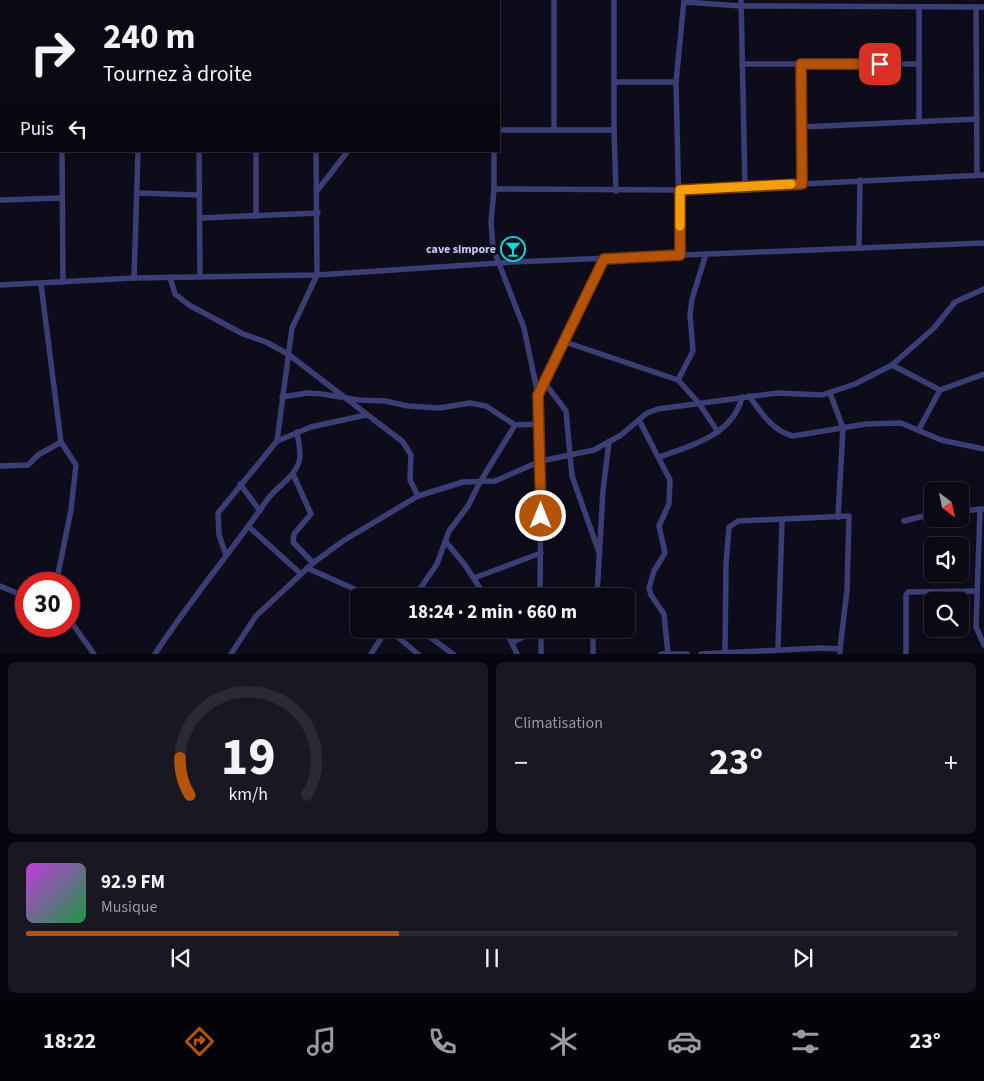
<!DOCTYPE html>
<html lang="fr">
<head>
<meta charset="utf-8">
<style>
  body { margin:0; font-family:"Source Sans 3",sans-serif; background:#181722; color:#f1f3f6; height:100vh; display:flex; flex-direction:column; font-size:19px; white-space:nowrap }
  * { box-sizing:border-box; margin:0 }
  p { font-size:16px; color:#999aa0 }
  .icon { flex:none; width:28px; height:28px; fill:none; stroke:currentColor; stroke-width:2; stroke-linecap:round; stroke-linejoin:round }
  .map { position:relative; height:654px; overflow:hidden }
  .drawer { display:flex; flex-direction:column; gap:8px; padding:8px; background:#06050b; flex:1 }
  .drawer>* { flex:none }
  .guide { position:absolute; left:0px; top:0px; width:500px; height:152px; box-shadow:0 2px 8px #0003,0 0 0 1px #2a2a34; background:#0a0914; color:#f1f3f6; overflow:hidden }
  .needle { width:32px; rotate:147deg }
  .buttons { position:absolute; left:924px; top:482px; display:grid; gap:10px }
  .buttons a { display:grid; place-items:center; width:45px; height:45px; border-radius:8px; background:#0a0914; box-shadow:0 2px 8px #0003,0 0 0 1px #2a2a34; font-size:25px }
  .speed { position:absolute; left:15px; top:572px; display:flex; gap:10px; font-size:25px; font-weight:700; text-align:center }
  .speed>* { display:grid; place-content:center; width:65px; height:65px; border-radius:50%; background:#0a0914; box-shadow:0 2px 8px #0003,0 0 0 1px #2a2a34; line-height:1 }
  .speed .limit { border:8px solid #d22; background:#fff; color:#111 }
  .pin { position:absolute; display:grid; place-items:center; width:42px; height:42px; color:#fff; margin:-21px; border-radius:10px; box-shadow:0 2px 8px #0006 }
  .me { position:absolute; width:55px; margin:-28px; rotate:0deg; stroke-linejoin:round; filter:drop-shadow(0 0 4px #0008) }
  .turn { display:flex; align-items:center; gap:18px; height:105px; padding:0 20px; font-size:22px }
  .turn .icon { width:65px; height:65px; stroke-width:2.5 }
  .turn b { display:block; font-size:35px; line-height:42px }
  .then { display:flex; align-items:center; height:48px; padding:0 20px; background:#0003; gap:10px; font-size:19px }
  .big { font-size:38px; font-weight:700; line-height:1.1 }
  .drawer .tile { flex:1; display:flex; flex-direction:column; justify-content:center; gap:8px; min-width:0; padding:0 18px; border-radius:8px; background:#181722 }
  .drawer .dial { align-items:center; gap:0 }
  .dial svg { height:130px; overflow:visible; fill:none; stroke:#2a2a34; stroke-width:7; stroke-linecap:round; text-anchor:middle }
  .dial text { fill:#f1f3f6; stroke:none }
  .song { display:flex; align-items:center; gap:15px }
  .cover { width:60px; height:60px; border-radius:8px; background:linear-gradient(135deg,hsl(290 70% 55%),hsl(140 70% 35%)) }
  .played { height:5px; border-radius:2px; background:linear-gradient(90deg,#b45309 40%,#2a2a34 40%) }
  .keys { display:flex; justify-content:space-around; direction:ltr }
  .heat { display:flex; justify-content:space-between; align-items:center; font-size:28px; direction:ltr }
  .drawer .tiles { flex:1; display:grid; gap:8px; grid-template-columns:1fr 1fr }
  .tile:last-child { grid-column:span 2 }
  .trip { position:absolute; left:350px; top:588px; width:285px; height:50px; border-radius:8px; background:#0a0914; box-shadow:0 2px 8px #0003,0 0 0 1px #2a2a34; font-weight:700; line-height:50px; text-align:center }
  .menu { display:flex; height:80px; justify-content:space-around; align-items:center; background:#040408; color:#999aa0 }
  .menu .icon { width:35px; height:35px }
  .menu .on { color:#b45309 }
  .menu b { font-size:22px; color:#f1f3f6 }
  .map>svg:first-child { display:block }
  .lines { fill:none; stroke-linecap:round; stroke-linejoin:round }
  .street { stroke:#3b3e75; stroke-width:5.5 }
  .route-casing { stroke:#753606; stroke-width:12 }
  .route { stroke:#b45309; stroke-width:9 }
  .slow { stroke:#f59e0b; stroke-width:9 }
  .labels { text-anchor:middle; dominant-baseline:central; stroke-width:5; stroke-linejoin:round; paint-order:stroke }
  .poi-label { font-size:12px; font-weight:bold; fill:#cccafa; stroke:#0e0c1a; text-anchor:end }
</style>
</head>
<body>
<div class="map">
<svg width="984" height="654" viewBox="0 0 984 654">
  <rect width="100%" height="100%" fill="#0e0c1a"/>
  <g class="lines">
    <!-- street -->
    <g class="street">
      <polyline points="64,0 64,1"/>
      <polyline points="136,0 136,1"/>
      <polyline points="301,0 303,1"/>
      <polyline points="317,0 317,1"/>
      <polyline points="431,0 431,1"/>
      <polyline points="493,0 493,1"/>
      <polyline points="614,0 614,130 616,191"/>
      <polyline points="741,0 745,186"/>
      <polyline points="7,1 7,0"/>
      <polyline points="198,1 198,0"/>
      <polyline points="684,2 741,6 984,7"/>
      <polyline points="919,7 919,122"/>
      <polyline points="976,7 977,175"/>
      <polyline points="742,64 919,64"/>
      <polyline points="801,64 801,183"/>
      <polyline points="0,78 1,78"/>
      <polyline points="615,82 676,82"/>
      <polyline points="802,127 977,119"/>
      <polyline points="499,130 614,130"/>
      <polyline points="554,130 554,0"/>
      <polyline points="0,139 1,139"/>
      <polyline points="62,151 63,282"/>
      <polyline points="199,151 200,277"/>
      <polyline points="494,151 494,189 491,222 493,248 524,328 538,395 541,461 540,596"/>
      <polyline points="494,189 680,190 984,175"/>
      <polyline points="317,191 348,151"/>
      <polyline points="138,193 199,195"/>
      <polyline points="0,200 62,198"/>
      <polyline points="256,216 256,151"/>
      <polyline points="200,218 318,213"/>
      <polyline points="859,248 860,180"/>
      <polyline points="680,255 676,82 684,0"/>
      <polyline points="170,277 175,294 189,305 243,334 266,342 288,354 403,442 411,455 410,480 418,496"/>
      <polyline points="134,278 138,151"/>
      <polyline points="41,284 61,442 76,465 71,510 56,584"/>
      <polyline points="0,285 134,278 317,275 512,262 984,243"/>
      <polyline points="565,342 678,380 698,402 718,432"/>
      <polyline points="892,365 940,390 984,374"/>
      <polyline points="678,380 693,351 690,314 692,299 706,254"/>
      <polyline points="544,382 566,411 572,476 600,555"/>
      <polyline points="830,393 843,428 838,517"/>
      <polyline points="538,395 604,259"/>
      <path d="M 749,396 C 761,412 772,431 793,436 L 866,424 L 901,423 L 941,440 L 984,449"/>
      <polyline points="282,397 307,393 322,394 359,400 385,401 408,406 439,408 470,403 486,406 515,425 539,424"/>
      <polyline points="639,420 670,480 669,504 659,526 665,553 654,571 649,588 651,595 664,614 668,654"/>
      <polyline points="919,429 940,390"/>
      <polyline points="277,441 311,427 366,415"/>
      <path d="M 659,457 C 691,446 733,435 742,397"/>
      <polyline points="0,466 28,465 38,455 61,442"/>
      <polyline points="293,474 311,514 294,534 293,542 313,563"/>
      <polyline points="240,484 260,511"/>
      <polyline points="980,509 976,627 984,645"/>
      <polyline points="960,511 984,509"/>
      <polyline points="904,521 932,514"/>
      <polyline points="249,527 301,574"/>
      <polyline points="446,542 465,565 485,596"/>
      <polyline points="226,555 219,535 218,513 277,441 292,328 317,275 316,151"/>
      <polyline points="307,568 370,596"/>
      <polyline points="474,578 541,553"/>
      <polyline points="0,586 26,597"/>
      <polyline points="415,596 437,564 449,531 468,506 480,482 515,425"/>
      <polyline points="597,596 603,490 609,442"/>
      <polyline points="69,619 94,654"/>
      <polyline points="388,629 418,654"/>
      <polyline points="419,629 453,654"/>
      <polyline points="505,629 517,654"/>
      <polyline points="541,629 541,654"/>
      <polyline points="513,642 540,629"/>
      <polyline points="778,649 782,520"/>
      <path d="M 155,654 C 190,600 231,552 267,500 C 276,487 294,478 299,462 C 302,454 298,441 297,432"/>
      <polyline points="231,654 256,616 313,563 343,541 418,496 463,482 495,481 541,461 594,450 621,435 647,413 658,409 777,393 822,395 855,384 892,365 934,328 955,302 984,289"/>
      <polyline points="371,654 387,629"/>
      <polyline points="593,654 593,629"/>
      <polyline points="661,654 687,654"/>
      <polyline points="701,654 821,648 840,649 840,654"/>
      <polyline points="725,654 726,564 729,527 738,521 849,516 847,590 840,649"/>
      <polyline points="906,654 906,595 908,592 976,591"/>
    </g>
  </g>
  <g class="lines">
    <defs>
      <polyline id="route" points="541,516 538,395 604,259 680,255 680,190 802,184 801,64 880,64"/>
    </defs>
    <!-- route casing -->
    <use href="#route" class="route-casing"/>
    <!-- route -->
    <use href="#route" class="route"/>
    <!-- slow -->
    <polyline class="slow" points="680,226 680,190 791,184"/>
  </g>
  <!-- icons -->
  <defs>
    <symbol id="bar-ring" viewBox="-11 -11 22 22"><circle r="9.5" fill="#0e0c1a" stroke="#13d9dd" stroke-width="1.5"/><path d="M-6-5H6L.8 .8V4.5H3.5V6h-7V4.5H-.8V.8Z" fill="#13d9dd"/></symbol>
  </defs>
  <g fill-rule="evenodd">
    <use href="#bar-ring" x="499" y="235" width="28" height="28"/>
  </g>
  <g class="labels">
    <!-- poi labels -->
    <g class="poi-label">
      <text x="496" y="249">cave simpore</text>
    </g>
  </g>
</svg>
<div class="buttons">
<a><svg class="needle" viewBox="-14 -14 28 28"><path d="M0-13l5 13h-10z" fill="#e53935"/><path d="M0 13l5-13h-10z" fill="#999aa0"/></svg></a>
<a><svg class="icon" aria-label="sound" viewBox="0 0 24 24"><path d="M4 9h4l5-4v14l-5-4H4zM17 9q2 3 0 6"/></svg></a>
<a><svg class="icon" aria-label="search" viewBox="0 0 24 24"><circle cx="10" cy="10" r="6"/><path d="M15 15l6 6"/></svg></a>
</div>
<div class="speed"><div class="limit">30</div></div>
<div class="pin" style="left:880px;top:64px;background:#d93025"><svg class="icon" aria-label="arrive" viewBox="0 0 24 24"><path d="M6 21V4h12l-3 4 3 4H6"/></svg></div>
<svg class="me" style="left:541px;top:516px" viewBox="-20 -20 40 40"><circle r="17" fill="#b45309" stroke="#fff" stroke-width="3"/><path d="M0-11L8 9 0 5-8 9z" fill="#fff"/></svg>
<div class="trip">18:24 · 2 min · 660 m</div>
<div class="guide">
<div class="turn"><svg class="icon" aria-label="right" viewBox="0 0 24 24"><path d="M7 20v-9h11M14 6l5 5-5 5"/></svg><div><b>240 m</b>Tournez à droite</div></div>
<div class="then">Puis<svg class="icon" aria-label="left" viewBox="0 0 24 24"><path d="M17 20v-9H6M10 6l-5 5 5 5"/></svg></div>
</div>
</div>
<section class="drawer">
<div class="tiles">
<div class="tile dial"><svg viewBox="0 0 100 80">
<path d="M14 69A42 42 0 1 1 86 69"/>
<path d="M14 69A42 42 0 0 1 8 46" stroke="#b45309"/>
<text x="50" y="56" font-size="32" font-weight="700">19</text>
<text x="50" y="72" font-size="11">km/h</text>
</svg></div>
<div class="tile"><p>Climatisation</p>
<div class="heat"><a>−</a><b class="big">23°</b><a>+</a></div>
</div>
<div class="tile">
<div class="song"><i class="cover"></i><div><b>92.9 FM</b><p>Musique</p></div></div>
<div class="played"></div>
<div class="keys"><svg class="icon" aria-label="previous" viewBox="0 0 24 24"><path d="M18 5L8 12l10 7zM5 5v14"/></svg><svg class="icon" aria-label="pause" viewBox="0 0 24 24"><path d="M8 5v14M16 5v14"/></svg><svg class="icon" aria-label="next" viewBox="0 0 24 24"><path d="M6 5l10 7-10 7zM19 5v14"/></svg></div>
</div>
</div>
</section>
<nav class="menu">
<b>18:22</b>
<svg class="icon on" aria-label="directions" viewBox="0 0 24 24"><path d="M12 3l9 9-9 9-9-9zM9 14v-3h6M13 9l2 2-2 2"/></svg>
<svg class="icon" aria-label="music" viewBox="0 0 24 24"><path d="M9 18V5l10-2v13"/><circle cx="6" cy="18" r="3"/><circle cx="16" cy="16" r="3"/></svg>
<svg class="icon" aria-label="phone" viewBox="0 0 24 24"><path d="M5 4h4l2 5-3 2q2 4 5 5l2-3 5 2v4C11 20 4 13 5 4z"/></svg>
<svg class="icon" aria-label="climate" viewBox="0 0 24 24"><path d="M12 3v18M4 7l16 10M4 17L20 7"/></svg>
<svg class="icon" aria-label="car" viewBox="0 0 24 24"><path d="M5 17H2v-5l4-1 3-4h7l3 4 3 1v5h-3M9 17h6M6 11h13"/><circle cx="7" cy="17" r="2"/><circle cx="17" cy="17" r="2"/></svg>
<svg class="icon" aria-label="filters" viewBox="0 0 24 24"><path d="M4 7h16M4 17h16"/><circle cx="9" cy="7" r="2"/><circle cx="15" cy="17" r="2"/></svg>
<b>23°</b>
</nav>
</body>
</html>
